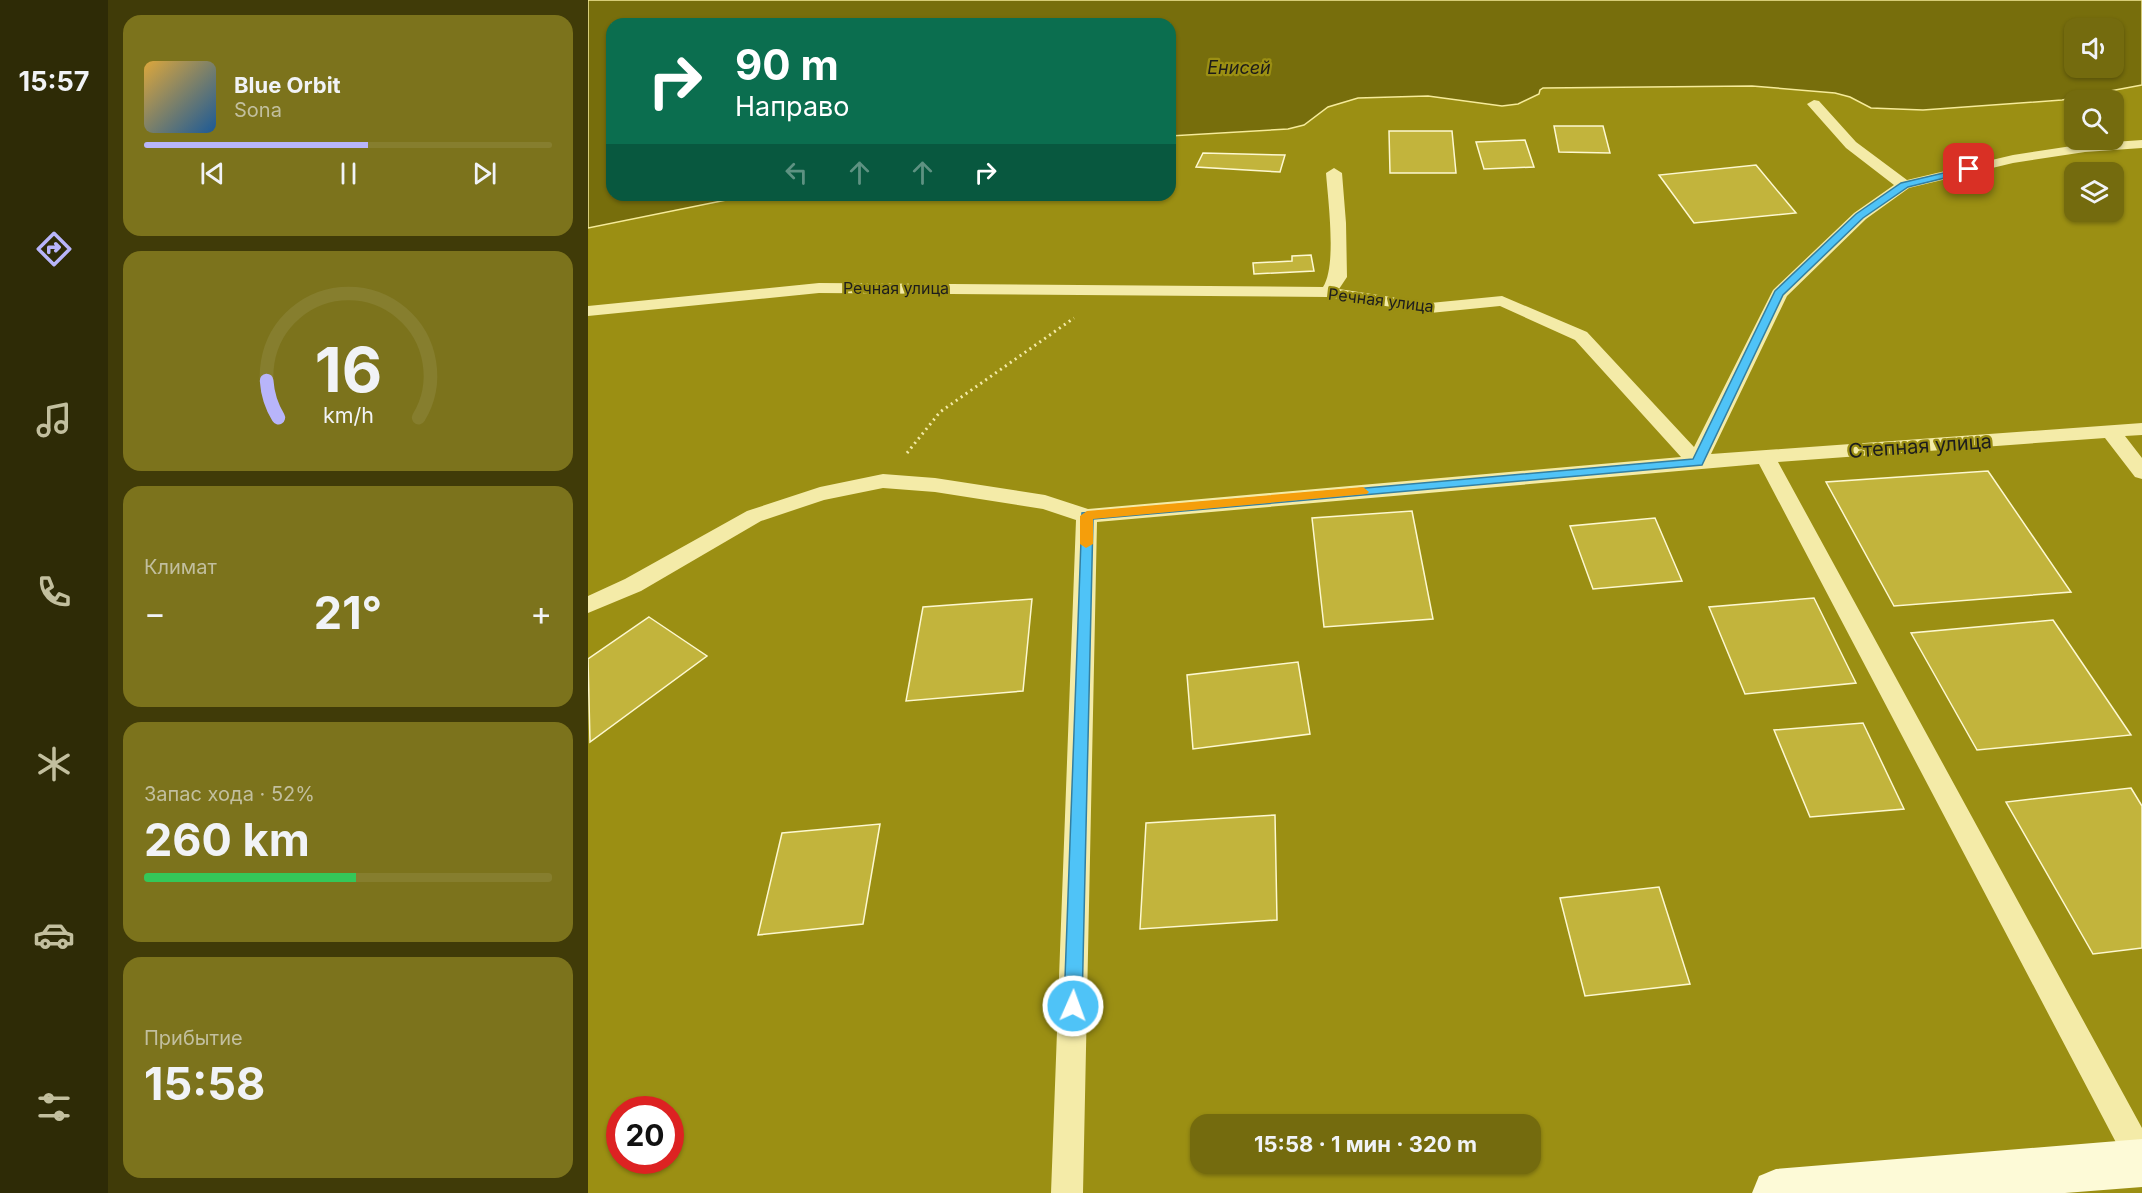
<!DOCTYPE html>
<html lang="ru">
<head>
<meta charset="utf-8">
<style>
  body { margin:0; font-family:Inter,sans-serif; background:#7c731c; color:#f1f3f6; height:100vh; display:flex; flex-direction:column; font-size:22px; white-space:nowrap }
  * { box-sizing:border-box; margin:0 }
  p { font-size:20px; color:#c2bf9e }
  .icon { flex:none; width:33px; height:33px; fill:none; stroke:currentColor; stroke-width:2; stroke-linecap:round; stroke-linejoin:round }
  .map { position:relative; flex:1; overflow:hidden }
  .sheet { display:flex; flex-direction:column; gap:15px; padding:15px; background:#403b08; width:480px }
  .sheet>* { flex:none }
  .hud { position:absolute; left:18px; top:18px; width:570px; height:183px; border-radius:18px; box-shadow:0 2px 4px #0004; background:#0b6e4f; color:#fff; overflow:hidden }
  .fabs { position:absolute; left:1476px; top:18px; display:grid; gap:12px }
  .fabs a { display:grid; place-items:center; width:60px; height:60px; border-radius:12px; background:#746b0e; box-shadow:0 2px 4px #0004; font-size:30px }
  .speed { position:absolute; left:18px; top:1096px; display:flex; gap:12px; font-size:30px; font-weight:700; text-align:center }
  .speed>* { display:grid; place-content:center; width:78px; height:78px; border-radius:50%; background:#746b0e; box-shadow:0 2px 4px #0004; line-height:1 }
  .speed .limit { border:9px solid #d22; background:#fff; color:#111 }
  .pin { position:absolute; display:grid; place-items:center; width:51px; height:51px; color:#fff; margin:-26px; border-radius:12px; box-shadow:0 3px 9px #0006 }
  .me { position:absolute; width:66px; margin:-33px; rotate:2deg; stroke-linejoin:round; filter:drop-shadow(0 0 4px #0008) }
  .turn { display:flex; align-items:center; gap:21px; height:126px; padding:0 30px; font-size:27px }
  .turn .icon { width:78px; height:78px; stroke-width:2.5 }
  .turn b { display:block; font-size:42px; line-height:51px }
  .lanes { display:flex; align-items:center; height:57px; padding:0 30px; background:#0003; justify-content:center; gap:30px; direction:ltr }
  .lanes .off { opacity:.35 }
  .big { font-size:45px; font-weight:700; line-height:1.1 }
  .sheet .card { flex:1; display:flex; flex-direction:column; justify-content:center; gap:9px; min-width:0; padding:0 21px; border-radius:18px; background:#7c731c }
  .sheet .dial { align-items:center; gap:0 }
  .dial svg { height:156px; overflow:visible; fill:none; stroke:#867e2e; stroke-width:7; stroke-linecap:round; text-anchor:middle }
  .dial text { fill:#f1f3f6; stroke:none }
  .song { display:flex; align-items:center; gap:18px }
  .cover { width:72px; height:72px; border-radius:9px; background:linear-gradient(135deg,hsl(40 70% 55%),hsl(210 70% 35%)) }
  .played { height:6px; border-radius:3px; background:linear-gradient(90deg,#b8b5fa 55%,#867e2e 55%) }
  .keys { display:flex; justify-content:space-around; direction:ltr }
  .heat { display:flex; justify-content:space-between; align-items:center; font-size:33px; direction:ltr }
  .charge { height:9px; border-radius:4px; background:linear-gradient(90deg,#34c759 52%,#867e2e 0) }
  .trip { position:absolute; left:602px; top:1114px; width:351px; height:60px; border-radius:18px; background:#746b0e; box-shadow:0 2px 4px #0004; font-weight:700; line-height:60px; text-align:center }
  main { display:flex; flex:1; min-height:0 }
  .tabs { display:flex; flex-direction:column; width:108px; justify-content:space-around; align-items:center; background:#2e2b06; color:#c2bf9e }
  .tabs .icon { width:42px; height:42px }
  .tabs .active { color:#b8b5fa }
  .tabs b { font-size:27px; color:#f1f3f6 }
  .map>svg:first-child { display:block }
  .water { fill:#776e0c; stroke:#f6eb9a; stroke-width:1.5; fill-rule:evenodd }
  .building { fill:#c2b43c; stroke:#fdf8d0; stroke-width:1.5 }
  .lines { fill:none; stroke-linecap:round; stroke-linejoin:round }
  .path { stroke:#f4eba8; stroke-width:3; stroke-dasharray:2 4; stroke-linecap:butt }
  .lane { fill:#f4eba8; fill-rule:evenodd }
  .secondary { fill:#fdfad7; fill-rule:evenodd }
  .route { fill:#4fc3f7; stroke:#337fa1; stroke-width:1.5 }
  .slow { fill:#f59e0b }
  .labels { text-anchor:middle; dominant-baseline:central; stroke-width:4.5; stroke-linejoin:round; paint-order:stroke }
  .far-street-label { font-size:16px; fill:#1d1d1d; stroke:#9b8f13 }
  .far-water-label { font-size:18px; font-style:italic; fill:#1d1c19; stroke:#9b8f13 }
  .street-label { font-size:20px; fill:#1d1d1d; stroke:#9b8f13 }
</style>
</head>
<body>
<main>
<nav class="tabs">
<b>15:57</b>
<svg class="icon active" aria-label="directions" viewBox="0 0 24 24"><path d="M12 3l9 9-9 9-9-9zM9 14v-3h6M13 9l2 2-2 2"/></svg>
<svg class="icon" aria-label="music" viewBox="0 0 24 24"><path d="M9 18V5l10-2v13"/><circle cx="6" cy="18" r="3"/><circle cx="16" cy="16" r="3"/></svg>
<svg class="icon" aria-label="phone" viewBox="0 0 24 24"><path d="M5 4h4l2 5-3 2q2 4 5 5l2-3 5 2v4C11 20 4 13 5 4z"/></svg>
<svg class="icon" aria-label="climate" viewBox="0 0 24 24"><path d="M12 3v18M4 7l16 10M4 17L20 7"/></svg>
<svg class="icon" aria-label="car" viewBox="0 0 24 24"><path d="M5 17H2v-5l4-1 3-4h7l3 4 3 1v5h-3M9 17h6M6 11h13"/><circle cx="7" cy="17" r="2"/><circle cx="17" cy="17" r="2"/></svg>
<svg class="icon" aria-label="filters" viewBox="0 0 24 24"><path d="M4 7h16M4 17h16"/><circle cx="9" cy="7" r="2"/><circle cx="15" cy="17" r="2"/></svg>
</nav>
<section class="sheet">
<div class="card">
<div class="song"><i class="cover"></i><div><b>Blue Orbit</b><p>Sona</p></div></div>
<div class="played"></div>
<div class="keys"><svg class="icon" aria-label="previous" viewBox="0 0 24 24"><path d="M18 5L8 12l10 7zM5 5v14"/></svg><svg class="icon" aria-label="pause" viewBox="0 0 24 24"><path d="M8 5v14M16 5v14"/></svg><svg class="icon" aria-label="next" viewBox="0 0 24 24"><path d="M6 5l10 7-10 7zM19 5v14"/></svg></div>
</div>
<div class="card dial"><svg viewBox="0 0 100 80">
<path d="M14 69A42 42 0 1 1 86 69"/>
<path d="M14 69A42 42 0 0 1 8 50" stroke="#b8b5fa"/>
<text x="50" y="56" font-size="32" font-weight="700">16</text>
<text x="50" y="72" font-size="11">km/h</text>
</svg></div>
<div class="card"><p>Климат</p>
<div class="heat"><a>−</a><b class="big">21°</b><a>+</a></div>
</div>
<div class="card"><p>Запас хода · 52%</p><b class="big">260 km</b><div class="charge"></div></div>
<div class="card"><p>Прибытие</p><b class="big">15:58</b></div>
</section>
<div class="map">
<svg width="1554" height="1193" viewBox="0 0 1554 1193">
  <rect width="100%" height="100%" fill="#9b8f13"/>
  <!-- water -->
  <path class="water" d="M 0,0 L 1554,0 L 1554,85 L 1474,100 L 1335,110 L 1283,108 L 1262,97 L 1247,93 L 1164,86 L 955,88 L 952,90 L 951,94 L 930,104 L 914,106 L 840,96 L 770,98 L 740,107 L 716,125 L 700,129 L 582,136 L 582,24 L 24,24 L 24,195 L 163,195 L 0,228 ZM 1486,28 L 1526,28 L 1526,68 L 1486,68 Z"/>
  <!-- building -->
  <g class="building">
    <polygon points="966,126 1015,126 1022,153 971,152"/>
    <polygon points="801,131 864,131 868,173 802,173"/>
    <polygon points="937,140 946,167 896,169 888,142"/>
    <polygon points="615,153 697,155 692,172 608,167"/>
    <polygon points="1168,165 1208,213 1106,223 1071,175"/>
    <polygon points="723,255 726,271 666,274 665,263 704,261 704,256"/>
    <polygon points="1400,471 1483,592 1306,606 1238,482"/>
    <polygon points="824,511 845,619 736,627 724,518"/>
    <polygon points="1067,518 1094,581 1005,589 982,526"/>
    <polygon points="1226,598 1268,683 1157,694 1121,607"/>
    <polygon points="444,599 435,691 318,701 335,607"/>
    <polygon points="61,617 119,656 2,742 0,659"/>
    <polygon points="1465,620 1543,735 1389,750 1323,633"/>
    <polygon points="710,662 722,734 605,749 599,675"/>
    <polygon points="1275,723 1316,809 1222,817 1186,730"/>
    <polygon points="1543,788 1554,806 1554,948 1505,954 1418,802"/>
    <polygon points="687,815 689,920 552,929 558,823"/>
    <polygon points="292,824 275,924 170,935 194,833"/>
    <polygon points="1071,887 1102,984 997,996 972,898"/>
  </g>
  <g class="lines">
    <!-- path -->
    <polyline class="path" points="319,453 352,412 486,318"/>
    <!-- lane -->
    <path class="lane" d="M 1226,100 L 1231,101 L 1268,142 L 1319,180 L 1425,155 L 1497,144 L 1554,140 L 1554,148 L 1497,152 L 1425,163 L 1321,188 L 1278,219 L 1199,296 L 1123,454 L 1554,423 L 1554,435 L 1537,436 L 1554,458 L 1554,479 L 1547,477 L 1517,438 L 1190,462 L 1554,1128 L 1554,1176 L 1543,1171 L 1171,464 L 509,522 L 495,1193 L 463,1193 L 488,520 L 455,509 L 347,492 L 295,488 L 236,500 L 173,521 L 53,591 L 0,613 L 0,596 L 37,579 L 159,511 L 232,487 L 295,474 L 347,478 L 457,495 L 500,509 L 1093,457 L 987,340 L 912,306 L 842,313 L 740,297 L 231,293 L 0,316 L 0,306 L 231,283 L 735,287 C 749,266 740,200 738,173 L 746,168 L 754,173 L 758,223 L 759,277 L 751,289 L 842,303 L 914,296 L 999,332 L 1106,447 L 1185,290 L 1266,213 L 1306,185 L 1258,148 L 1219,104 Z"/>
    <!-- secondary -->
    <polygon class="secondary" points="1554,1139 1554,1187 1477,1193 1164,1193 1171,1176 1188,1169"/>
  </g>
  <!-- route -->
  <polygon class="route" points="1381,167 1386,169 1385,171 1320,187 1275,218 1195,295 1114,465 505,519 494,1006 491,1012 485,1015 478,1012 476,1006 494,513 1105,459 1187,291 1268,214 1313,183"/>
  <!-- slow -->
  <polygon class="slow" points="775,487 781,492 779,494 505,519 505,544 498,548 492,544 492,516 499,511"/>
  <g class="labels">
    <!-- far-street labels -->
    <g class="far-street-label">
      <text x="308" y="288">Речная улица</text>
      <text transform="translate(793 300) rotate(7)">Речная улица</text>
    </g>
    <!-- far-water labels -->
    <g class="far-water-label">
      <text x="651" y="67">Енисей</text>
    </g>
    <!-- street labels -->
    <g class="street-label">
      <text transform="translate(1332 446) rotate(-4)">Степная улица</text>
    </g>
  </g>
</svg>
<div class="fabs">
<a><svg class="icon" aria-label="sound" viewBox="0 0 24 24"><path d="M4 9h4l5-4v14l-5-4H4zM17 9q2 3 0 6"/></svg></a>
<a><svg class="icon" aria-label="search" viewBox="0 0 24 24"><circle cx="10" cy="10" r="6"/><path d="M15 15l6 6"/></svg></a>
<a><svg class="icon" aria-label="layers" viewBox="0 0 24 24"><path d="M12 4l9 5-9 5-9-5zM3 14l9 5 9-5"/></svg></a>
</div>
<div class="speed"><div class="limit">20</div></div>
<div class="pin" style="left:1381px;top:169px;background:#d93025"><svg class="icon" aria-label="arrive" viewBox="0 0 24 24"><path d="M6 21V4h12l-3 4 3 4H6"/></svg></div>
<svg class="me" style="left:485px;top:1006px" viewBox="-20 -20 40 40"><circle r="17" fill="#4fc3f7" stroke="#fff" stroke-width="3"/><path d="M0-11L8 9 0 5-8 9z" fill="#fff"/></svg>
<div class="trip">15:58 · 1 мин · 320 m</div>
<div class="hud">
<div class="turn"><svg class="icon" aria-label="right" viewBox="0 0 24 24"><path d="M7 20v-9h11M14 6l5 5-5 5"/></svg><div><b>90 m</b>Направо</div></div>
<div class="lanes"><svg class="icon off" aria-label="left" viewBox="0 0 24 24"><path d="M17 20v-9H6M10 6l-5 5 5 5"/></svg><svg class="icon off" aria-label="ahead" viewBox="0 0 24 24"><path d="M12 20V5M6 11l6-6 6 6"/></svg><svg class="icon off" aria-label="ahead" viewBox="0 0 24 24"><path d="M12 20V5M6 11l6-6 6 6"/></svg><svg class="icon" aria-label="right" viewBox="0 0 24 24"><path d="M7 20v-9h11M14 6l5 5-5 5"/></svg></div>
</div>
</div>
</main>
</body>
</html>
